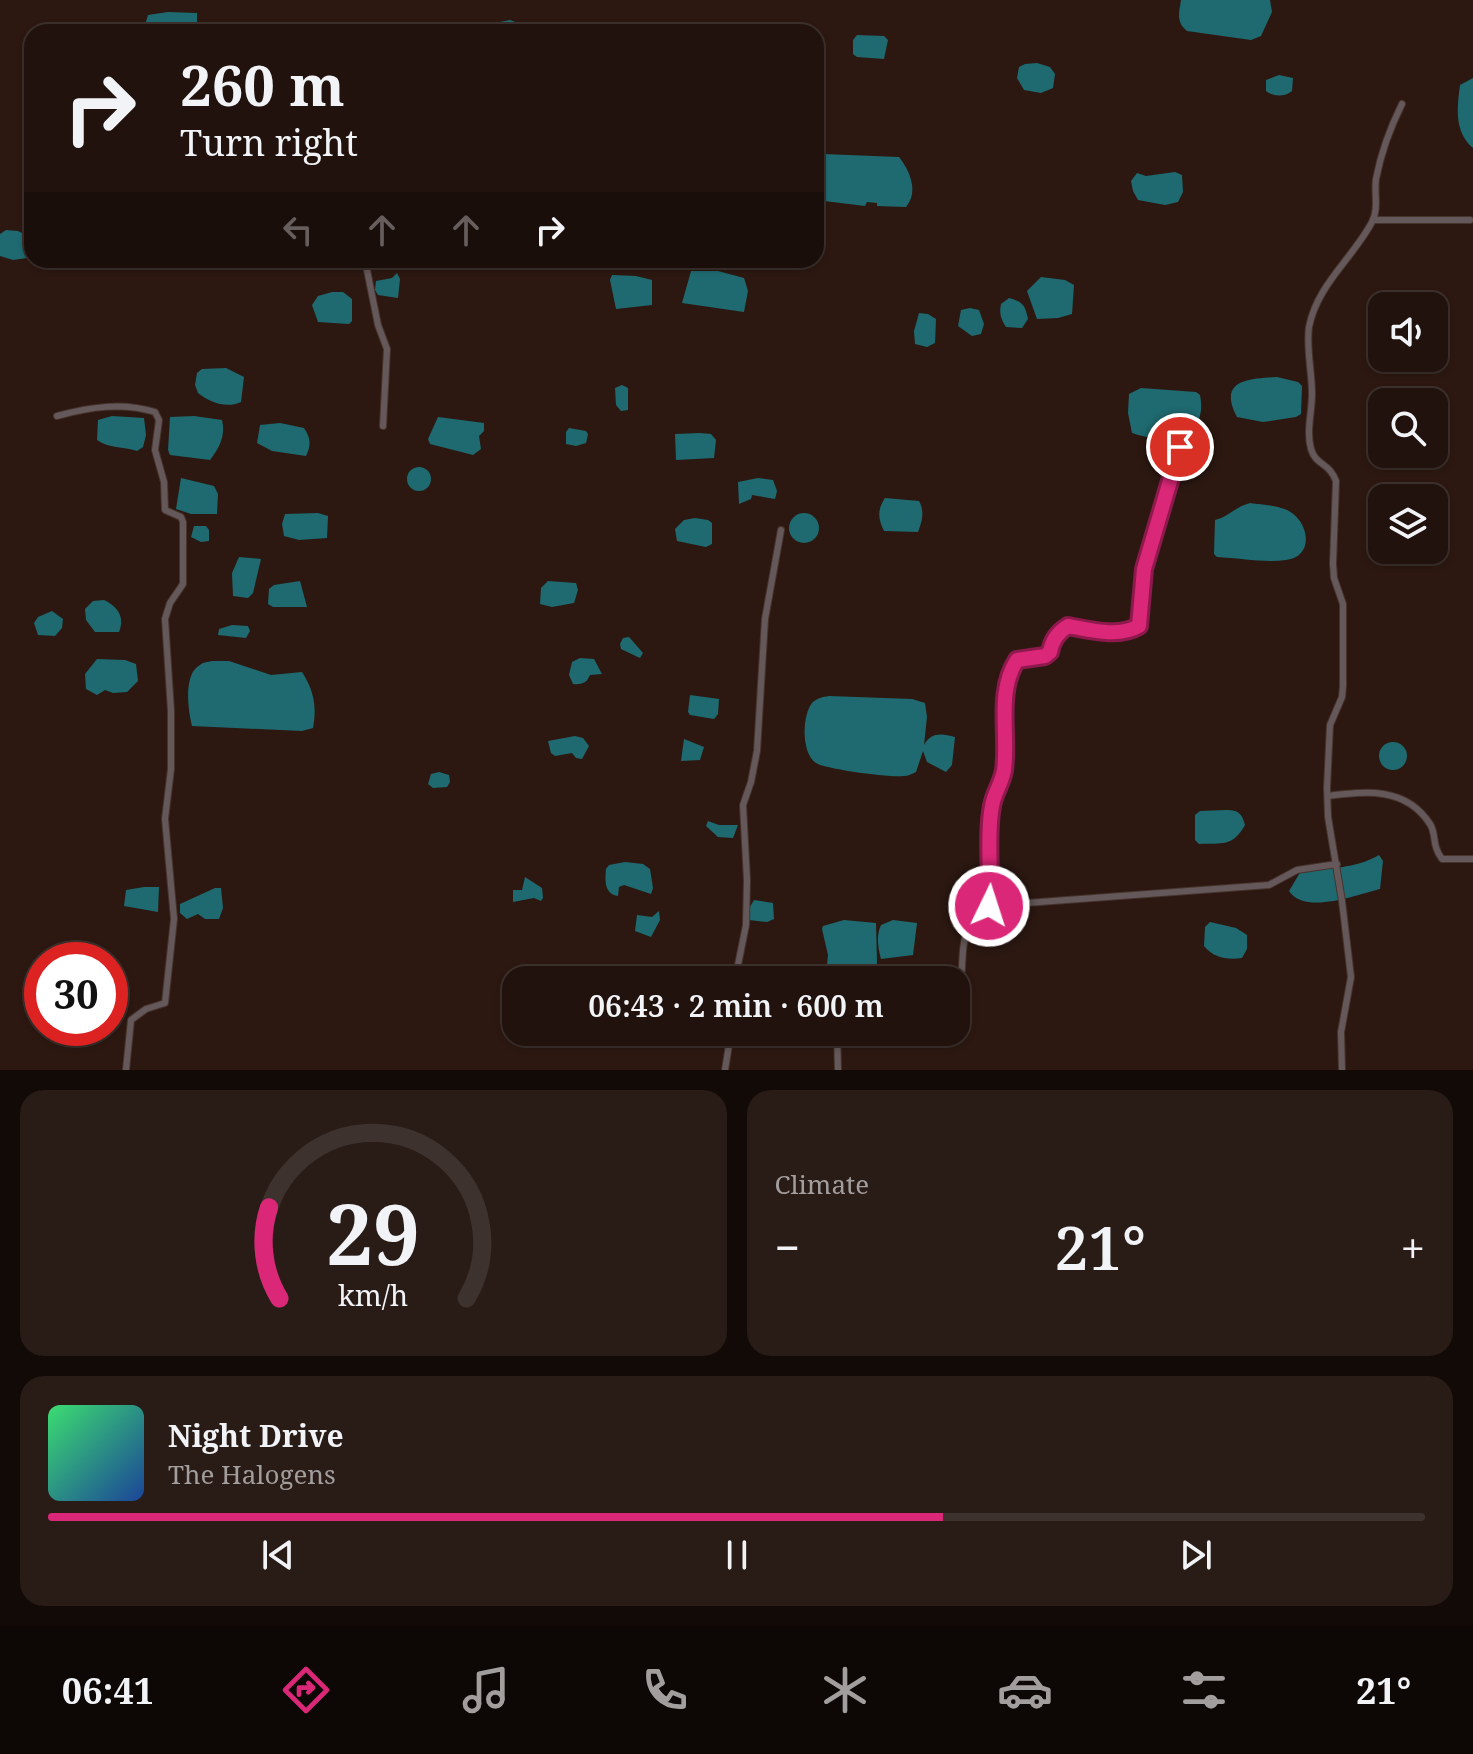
<!DOCTYPE html>
<html lang="en">
<head>
<meta charset="utf-8">
<style>
  body { margin:0; font-family:"Noto Serif",serif; background:#291b16; color:#f1f3f6; height:100vh; display:flex; flex-direction:column; font-size:30px; white-space:nowrap }
  * { box-sizing:border-box; margin:0 }
  p { font-size:26px; color:#a29e9d }
  .icon { flex:none; width:44px; height:44px; fill:none; stroke:currentColor; stroke-width:2; stroke-linecap:round; stroke-linejoin:round }
  .map { position:relative; height:1070px; overflow:hidden }
  .side { display:flex; flex-direction:column; gap:20px; padding:20px; background:#120a07; flex:1 }
  .side>* { flex:none }
  .top-card { position:absolute; left:24px; top:24px; width:800px; height:244px; border-radius:24px; box-shadow:0 2px 6px #0004,0 0 0 2px #3e322e; background:#21120d; color:#f1f3f6; overflow:hidden }
  .fabs { position:absolute; left:1368px; top:292px; display:grid; gap:16px }
  .fabs a { display:grid; place-items:center; width:80px; height:80px; border-radius:16px; background:#21120d; box-shadow:0 2px 6px #0004,0 0 0 2px #3e322e; font-size:40px }
  .speed { position:absolute; left:24px; top:942px; display:flex; gap:16px; font-size:40px; font-weight:700; text-align:center }
  .speed>* { display:grid; place-content:center; width:104px; height:104px; border-radius:50%; background:#21120d; box-shadow:0 2px 6px #0004,0 0 0 2px #3e322e; line-height:1 }
  .speed .limit { border:12px solid #d22; background:#fff; color:#111 }
  .pin { position:absolute; display:grid; place-items:center; width:68px; height:68px; color:#fff; margin:-34px; border:4px solid #fff; border-radius:50%; box-shadow:0 2px 8px #0007 }
  .me { position:absolute; width:88px; margin:-44px; rotate:4deg; stroke-linejoin:round; filter:drop-shadow(0 0 6px #0008) }
  .turn { display:flex; align-items:center; gap:28px; height:168px; padding:0 24px; font-size:36px }
  .turn .icon { width:104px; height:104px; stroke-width:2.5 }
  .turn b { display:block; font-size:56px; line-height:68px }
  .lanes { display:flex; align-items:center; height:76px; padding:0 24px; background:#0003; justify-content:center; gap:40px; direction:ltr }
  .lanes .off { opacity:.35 }
  .big { font-size:60px; font-weight:600; line-height:1.1 }
  .side .widget { flex:1; display:flex; flex-direction:column; justify-content:center; gap:12px; min-width:0; padding:0 28px; border-radius:24px; background:#291b16 }
  .side .dial { align-items:center; gap:0 }
  .dial svg { height:208px; overflow:visible; fill:none; stroke:#3e322e; stroke-width:7; stroke-linecap:round; text-anchor:middle }
  .dial text { fill:#f1f3f6; stroke:none }
  .song { display:flex; align-items:center; gap:24px }
  .cover { width:96px; height:96px; border-radius:12px; background:linear-gradient(135deg,hsl(140 70% 55%),hsl(220 70% 35%)) }
  .played { height:8px; border-radius:4px; background:linear-gradient(90deg,#db2777 65%,#3e322e 65%) }
  .keys { display:flex; justify-content:space-around; direction:ltr }
  .heat { display:flex; justify-content:space-between; align-items:center; font-size:44px; direction:ltr }
  .side .tiles { flex:1; display:grid; gap:20px; grid-template-columns:1fr 1fr }
  .widget:last-child { grid-column:span 2 }
  .trip { position:absolute; left:502px; top:966px; width:468px; height:80px; border-radius:24px; background:#21120d; box-shadow:0 2px 6px #0004,0 0 0 2px #3e322e; font-weight:600; line-height:80px; text-align:center }
  .tab-bar { display:flex; height:128px; justify-content:space-around; align-items:center; background:#0d0705; color:#a29e9d }
  .tab-bar .icon { width:56px; height:56px }
  .tab-bar .on { color:#db2777 }
  .tab-bar b { font-size:36px; color:#f1f3f6 }
  .map>svg:first-child { display:block }
  .water { fill:#1e6a70 }
  .lines { fill:none; stroke-linecap:round; stroke-linejoin:round }
  .minor-casing { stroke:#47342d; stroke-width:8 }
  .minor { stroke:#64585a; stroke-width:6 }
  .route-casing { stroke:#8e194d; stroke-width:20 }
  .route { stroke:#db2777; stroke-width:14 }
</style>
</head>
<body>
<div class="map">
<svg width="1473" height="1070" viewBox="0 0 1473 1070">
  <rect width="100%" height="100%" fill="#2c1811"/>
  <!-- water -->
  <g class="water">
    <path d="M 1181,0 L 1270,0 L 1272,12 L 1261,36 L 1251,40 L 1187,31 C 1176,22 1179,13 1181,0 Z"/>
    <polygon points="168,12 197,13 197,32 143,32 148,15"/>
    <polygon points="510,20 521,24 522,32 491,32 495,23"/>
    <polygon points="857,35 884,36 888,40 884,59 857,57 853,54 853,40"/>
    <polygon points="1037,63 1050,67 1055,74 1053,88 1041,93 1024,90 1017,78 1019,67 1025,64"/>
    <path d="M 1279,75 L 1293,78 L 1292,91 C 1285,97 1273,97 1266,91 L 1266,80 Z"/>
    <path d="M 1473,78 L 1473,148 C 1454,132 1457,108 1460,85 Z"/>
    <path d="M 823,154 L 899,157 C 910,171 919,192 906,207 L 877,206 L 877,203 L 867,202 L 865,206 L 816,200 C 816,186 811,164 823,154 Z"/>
    <polygon points="1175,172 1182,175 1183,192 1178,202 1165,205 1138,200 1133,191 1131,181 1137,173 1146,176"/>
    <polygon points="6,230 18,231 26,235 28,244 27,258 13,260 0,256 0,234"/>
    <polygon points="691,271 718,271 744,278 748,291 744,312 682,303"/>
    <polygon points="397,273 400,279 398,298 378,295 375,290 376,281 392,278"/>
    <polygon points="612,275 636,276 652,280 652,305 616,309 610,280"/>
    <polygon points="1041,277 1065,280 1074,285 1072,314 1058,318 1037,319 1027,291"/>
    <polygon points="332,292 343,292 352,299 352,321 349,324 318,322 312,305 318,296"/>
    <path d="M 1009,298 C 1023,302 1025,305 1028,319 L 1022,328 L 1006,327 C 1001,319 999,314 1001,304 Z"/>
    <polygon points="970,308 979,310 984,324 981,334 972,336 958,326 961,310"/>
    <polygon points="919,313 928,314 936,319 935,343 927,347 915,344 914,331"/>
    <path d="M 226,368 L 244,377 L 241,402 C 226,409 209,402 198,393 L 195,385 L 197,373 L 202,369 Z"/>
    <path d="M 1277,377 L 1298,382 L 1302,386 L 1301,414 L 1296,417 L 1263,422 L 1237,417 C 1217,379 1250,379 1277,377 Z"/>
    <polygon points="622,385 628,388 628,410 621,411 616,405 615,388"/>
    <path d="M 1141,388 L 1196,392 L 1200,395 C 1209,439 1165,445 1132,433 L 1128,413 L 1129,394 Z"/>
    <path d="M 112,416 L 144,418 L 146,435 L 143,447 L 137,451 C 123,446 109,449 97,440 L 98,420 Z"/>
    <path d="M 194,416 L 222,420 C 226,436 219,448 210,460 L 170,455 L 168,450 L 170,417 Z"/>
    <polygon points="438,417 484,423 484,431 479,436 481,449 473,455 430,444 428,439"/>
    <path d="M 280,423 L 304,428 C 311,438 311,446 306,456 L 272,451 L 257,443 L 260,425 Z"/>
    <polygon points="569,428 586,431 588,434 586,443 576,446 566,444 566,432"/>
    <polygon points="700,433 711,434 716,440 714,458 676,460 675,434"/>
    <circle cx="419" cy="479" r="12"/>
    <polygon points="181,478 214,486 218,494 217,514 191,514 176,509"/>
    <polygon points="758,478 773,480 777,491 775,499 752,495 751,499 739,504 738,482"/>
    <path d="M 885,498 L 919,501 C 925,512 922,521 918,532 L 884,531 C 878,518 877,510 885,498 Z"/>
    <path d="M 1250,503 C 1263,505 1281,505 1292,513 C 1310,526 1313,557 1286,560 C 1265,563 1239,558 1217,557 L 1214,554 L 1215,520 C 1228,517 1235,507 1250,503 Z"/>
    <polygon points="318,513 328,516 327,538 299,540 284,536 282,524 285,514"/>
    <circle cx="804" cy="528" r="15"/>
    <polygon points="695,518 708,520 712,523 712,544 706,547 677,541 675,529 684,520"/>
    <polygon points="194,526 206,526 209,530 209,541 201,542 191,537"/>
    <path d="M 1375,535 L 1382,535 L 1382,550 L 1411,550 L 1409,562 L 1402,565 L 1375,562 C 1368,556 1369,546 1370,538 Z"/>
    <polygon points="239,557 261,559 253,593 248,598 233,596 232,573"/>
    <polygon points="300,581 307,607 273,607 268,604 269,589 274,585"/>
    <polygon points="548,581 576,583 578,590 574,603 552,607 540,604 541,588"/>
    <path d="M 104,600 C 118,607 125,617 119,632 L 95,632 L 86,620 L 85,609 L 93,601 Z"/>
    <polygon points="52,611 63,619 62,628 55,636 38,635 34,623 38,617"/>
    <polygon points="232,625 248,626 250,631 246,638 218,635 219,629"/>
    <polygon points="629,637 643,653 640,658 621,649 620,644 623,638"/>
    <path d="M 580,658 L 594,659 L 602,674 L 590,675 C 587,683 581,685 573,684 L 569,675 L 572,662 Z"/>
    <polygon points="97,659 125,660 136,664 138,681 127,692 113,693 105,690 97,695 86,689 85,674"/>
    <path d="M 212,661 L 229,661 L 271,675 L 302,672 C 314,691 317,706 313,728 L 302,731 L 192,726 C 188,710 183,674 200,665 C 203,662 208,662 212,661 Z"/>
    <polygon points="690,695 719,699 718,714 714,719 690,715 688,712"/>
    <path d="M 829,696 L 912,699 L 925,703 L 927,717 L 924,745 C 931,733 940,733 955,737 L 952,765 L 946,772 L 927,762 L 923,751 L 916,772 C 912,774 908,776 904,776 C 892,778 824,769 816,763 C 801,753 802,716 812,703 C 817,698 823,697 829,696 Z"/>
    <polygon points="575,736 583,738 589,746 582,759 576,758 572,753 555,756 551,753 548,741"/>
    <polygon points="684,739 704,747 700,760 681,761"/>
    <circle cx="1393" cy="756" r="14"/>
    <polygon points="439,772 449,775 450,782 447,787 433,788 428,784 431,774"/>
    <path d="M 1226,810 C 1238,810 1242,813 1245,825 C 1233,847 1222,843 1199,844 L 1195,840 L 1195,815 L 1200,811 Z"/>
    <polygon points="708,821 719,825 738,825 733,838 718,837 706,826"/>
    <path d="M 1379,855 L 1383,861 L 1380,889 C 1356,895 1305,915 1289,891 L 1301,871 C 1329,868 1355,869 1379,855 Z"/>
    <path d="M 625,862 L 643,864 L 650,869 L 653,888 L 651,894 L 624,885 L 619,887 L 618,896 C 604,894 605,880 606,869 L 609,865 Z"/>
    <polygon points="525,877 542,888 543,898 541,901 534,898 513,902 513,890 522,890"/>
    <polygon points="144,887 159,887 158,912 124,906 126,890"/>
    <polygon points="215,888 221,888 223,908 219,919 205,919 198,914 187,919 180,913 180,904"/>
    <polygon points="754,900 773,903 774,919 767,922 749,920 748,910"/>
    <polygon points="659,911 660,920 651,937 635,931 637,915 652,917"/>
    <polygon points="844,920 876,923 877,963 874,970 838,972 827,965 828,955 822,929 823,926"/>
    <path d="M 893,920 L 917,923 L 913,955 L 881,959 C 878,948 876,935 881,925 Z"/>
    <path d="M 1210,922 L 1236,928 L 1247,935 L 1247,949 L 1242,958 C 1227,960 1214,958 1204,946 L 1205,927 Z"/>
    <polygon points="42,987 42,1009 30,1003 27,996 30,989"/>
  </g>
  <g class="lines">
    <defs>
      <g id="minor">
        <polyline points="1373,220 1470,220"/>
        <polyline points="365,260 378,325 387,349 383,426"/>
        <path d="M 57,416 C 90,407 122,402 155,412 L 159,420 L 155,450 L 164,482 L 165,510 L 181,517 L 183,522 L 183,584 L 170,603 L 165,619 L 171,711 L 171,769 L 165,819 L 174,919 L 165,1003 L 146,1009 L 131,1020 L 126,1070"/>
        <path d="M 1328,796 C 1367,791 1406,787 1430,824 C 1437,835 1431,844 1442,859 L 1473,859"/>
        <path d="M 989,906 C 992,873 986,837 992,806 C 994,793 1002,783 1004,770 C 1009,735 996,692 1017,660 L 1045,656 L 1050,652 C 1052,640 1058,632 1068,626 C 1090,630 1118,638 1139,626 L 1144,569 L 1180,447"/>
        <polyline points="735,980 746,925 747,880 743,805 751,782 757,751 765,619 781,530"/>
        <path d="M 956,1001 C 966,978 958,950 969,926 C 972,919 979,913 984,906 L 1269,885 L 1297,870 L 1337,864"/>
        <polyline points="837,1032 838,1070"/>
        <polyline points="725,1070 731,1032"/>
        <path d="M 1342,1070 L 1341,1032 L 1351,977 L 1342,901 L 1328,817 L 1327,788 L 1330,725 L 1342,697 L 1343,686 L 1343,604 L 1334,578 L 1333,564 L 1336,481 C 1329,462 1316,466 1311,449 C 1306,431 1312,412 1312,394 C 1312,372 1306,348 1309,327 C 1317,285 1353,258 1372,222 C 1379,209 1374,193 1376,179 C 1381,153 1390,128 1402,104"/>
      </g>
    </defs>
    <!-- minor casing -->
    <use href="#minor" class="minor-casing"/>
    <!-- minor -->
    <use href="#minor" class="minor"/>
  </g>
  <g class="lines">
    <defs>
      <path id="route" d="M 989,906 C 992,874 986,836 992,806 C 994,793 1002,783 1004,770 C 1009,735 996,692 1017,660 L 1045,656 L 1050,652 C 1052,640 1058,632 1068,626 C 1090,630 1118,638 1139,626 L 1144,569 L 1180,447"/>
    </defs>
    <!-- route casing -->
    <use href="#route" class="route-casing"/>
    <!-- route -->
    <use href="#route" class="route"/>
  </g>
</svg>
<div class="fabs">
<a><svg class="icon" aria-label="sound" viewBox="0 0 24 24"><path d="M4 9h4l5-4v14l-5-4H4zM17 9q2 3 0 6"/></svg></a>
<a><svg class="icon" aria-label="search" viewBox="0 0 24 24"><circle cx="10" cy="10" r="6"/><path d="M15 15l6 6"/></svg></a>
<a><svg class="icon" aria-label="layers" viewBox="0 0 24 24"><path d="M12 4l9 5-9 5-9-5zM3 14l9 5 9-5"/></svg></a>
</div>
<div class="speed"><div class="limit">30</div></div>
<div class="pin" style="left:1180px;top:447px;background:#d93025"><svg class="icon" aria-label="arrive" viewBox="0 0 24 24"><path d="M6 21V4h12l-3 4 3 4H6"/></svg></div>
<svg class="me" style="left:989px;top:906px" viewBox="-20 -20 40 40"><circle r="17" fill="#db2777" stroke="#fff" stroke-width="3"/><path d="M0-11L8 9 0 5-8 9z" fill="#fff"/></svg>
<div class="trip">06:43 · 2 min · 600 m</div>
<div class="top-card">
<div class="turn"><svg class="icon" aria-label="right" viewBox="0 0 24 24"><path d="M7 20v-9h11M14 6l5 5-5 5"/></svg><div><b>260 m</b>Turn right</div></div>
<div class="lanes"><svg class="icon off" aria-label="left" viewBox="0 0 24 24"><path d="M17 20v-9H6M10 6l-5 5 5 5"/></svg><svg class="icon off" aria-label="ahead" viewBox="0 0 24 24"><path d="M12 20V5M6 11l6-6 6 6"/></svg><svg class="icon off" aria-label="ahead" viewBox="0 0 24 24"><path d="M12 20V5M6 11l6-6 6 6"/></svg><svg class="icon" aria-label="right" viewBox="0 0 24 24"><path d="M7 20v-9h11M14 6l5 5-5 5"/></svg></div>
</div>
</div>
<section class="side">
<div class="tiles">
<div class="widget dial"><svg viewBox="0 0 100 80">
<path d="M14 69A42 42 0 1 1 86 69"/>
<path d="M14 69A42 42 0 0 1 10 34" stroke="#db2777"/>
<text x="50" y="56" font-size="32" font-weight="700">29</text>
<text x="50" y="72" font-size="11">km/h</text>
</svg></div>
<div class="widget"><p>Climate</p>
<div class="heat"><a>−</a><b class="big">21°</b><a>+</a></div>
</div>
<div class="widget">
<div class="song"><i class="cover"></i><div><b>Night Drive</b><p>The Halogens</p></div></div>
<div class="played"></div>
<div class="keys"><svg class="icon" aria-label="previous" viewBox="0 0 24 24"><path d="M18 5L8 12l10 7zM5 5v14"/></svg><svg class="icon" aria-label="pause" viewBox="0 0 24 24"><path d="M8 5v14M16 5v14"/></svg><svg class="icon" aria-label="next" viewBox="0 0 24 24"><path d="M6 5l10 7-10 7zM19 5v14"/></svg></div>
</div>
</div>
</section>
<nav class="tab-bar">
<b>06:41</b>
<svg class="icon on" aria-label="directions" viewBox="0 0 24 24"><path d="M12 3l9 9-9 9-9-9zM9 14v-3h6M13 9l2 2-2 2"/></svg>
<svg class="icon" aria-label="music" viewBox="0 0 24 24"><path d="M9 18V5l10-2v13"/><circle cx="6" cy="18" r="3"/><circle cx="16" cy="16" r="3"/></svg>
<svg class="icon" aria-label="phone" viewBox="0 0 24 24"><path d="M5 4h4l2 5-3 2q2 4 5 5l2-3 5 2v4C11 20 4 13 5 4z"/></svg>
<svg class="icon" aria-label="climate" viewBox="0 0 24 24"><path d="M12 3v18M4 7l16 10M4 17L20 7"/></svg>
<svg class="icon" aria-label="car" viewBox="0 0 24 24"><path d="M5 17H2v-5l4-1 3-4h7l3 4 3 1v5h-3M9 17h6M6 11h13"/><circle cx="7" cy="17" r="2"/><circle cx="17" cy="17" r="2"/></svg>
<svg class="icon" aria-label="filters" viewBox="0 0 24 24"><path d="M4 7h16M4 17h16"/><circle cx="9" cy="7" r="2"/><circle cx="15" cy="17" r="2"/></svg>
<b>21°</b>
</nav>
</body>
</html>
